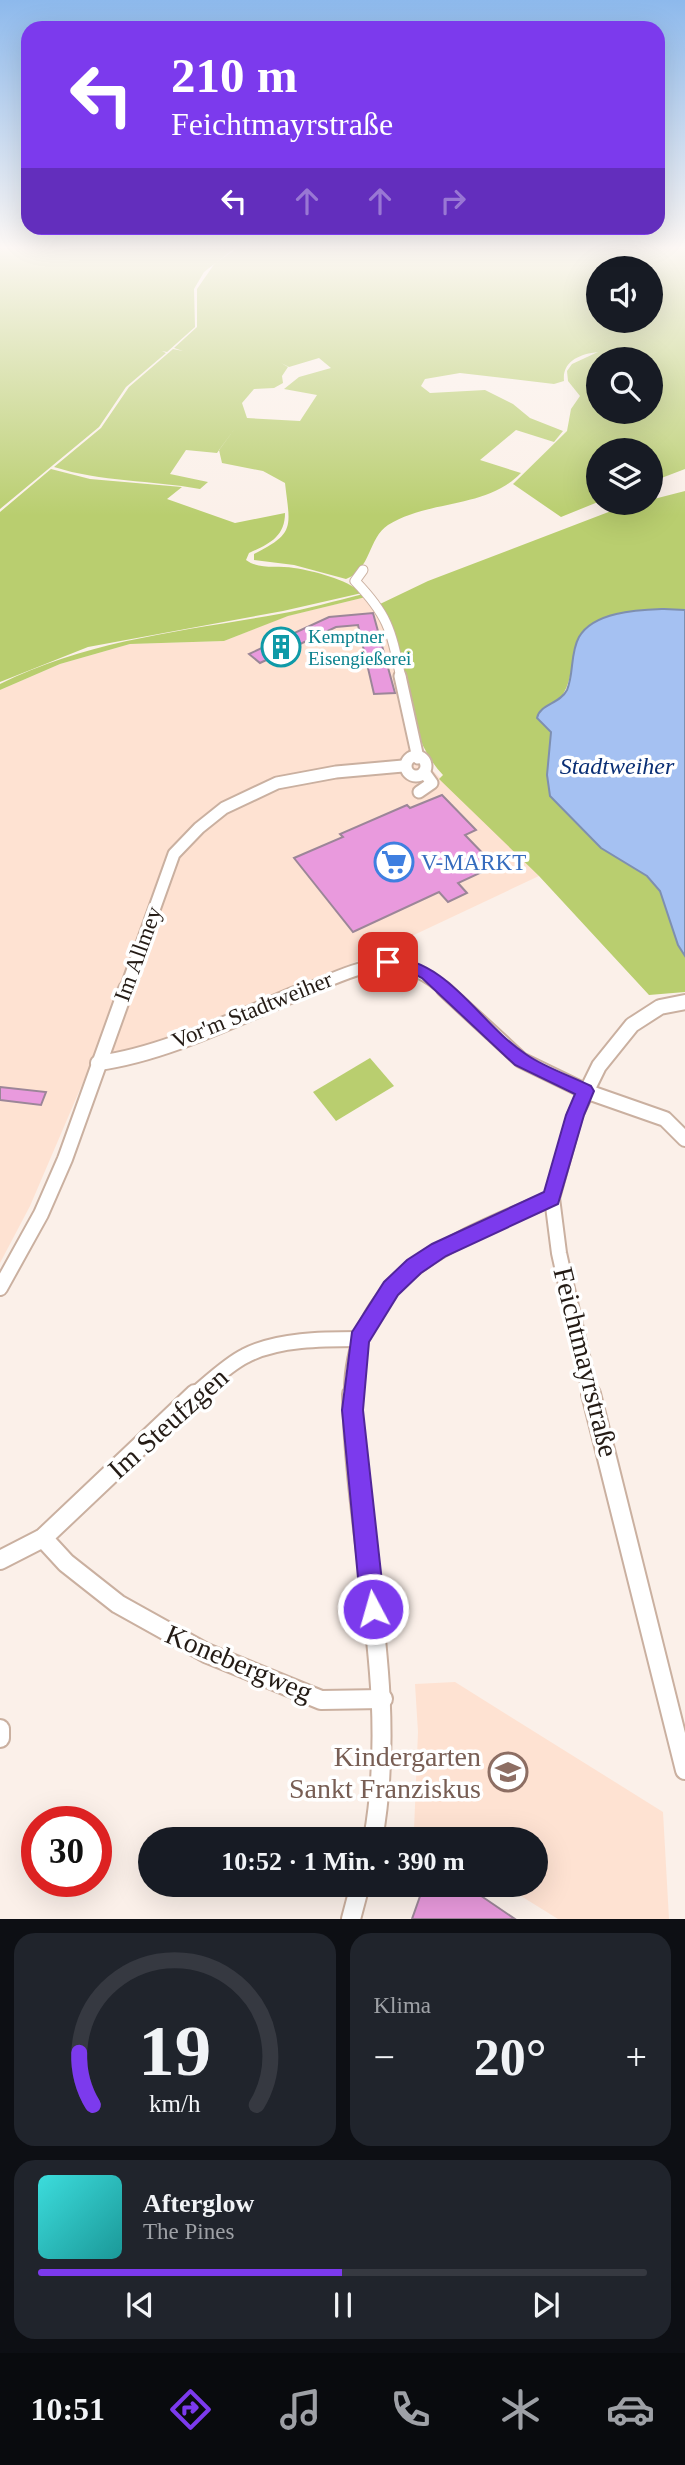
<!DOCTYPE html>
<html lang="de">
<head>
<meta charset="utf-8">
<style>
  body { margin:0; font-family:"Times New Roman",serif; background:#20242c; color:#f1f3f6; height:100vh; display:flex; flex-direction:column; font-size:26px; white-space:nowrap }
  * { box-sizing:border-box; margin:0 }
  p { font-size:23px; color:#9ea1a6 }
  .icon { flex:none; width:38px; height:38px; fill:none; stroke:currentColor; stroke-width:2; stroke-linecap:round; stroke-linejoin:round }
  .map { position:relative; height:1919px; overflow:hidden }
  .details { display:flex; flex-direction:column; gap:14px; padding:14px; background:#0d0f14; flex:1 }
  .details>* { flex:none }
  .guide { position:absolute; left:21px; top:21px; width:644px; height:214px; border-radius:21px; box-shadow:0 7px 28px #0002; background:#7c3aed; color:#fff; overflow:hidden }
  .tools { position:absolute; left:586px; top:256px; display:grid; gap:14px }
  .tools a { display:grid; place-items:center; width:77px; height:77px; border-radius:50%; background:#171b24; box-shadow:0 7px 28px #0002; font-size:35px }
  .speed { position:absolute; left:21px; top:1806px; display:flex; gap:14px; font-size:35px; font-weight:700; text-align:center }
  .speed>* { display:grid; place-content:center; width:91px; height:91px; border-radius:50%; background:#171b24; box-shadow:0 7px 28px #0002; line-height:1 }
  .speed .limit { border:10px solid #d22; background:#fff; color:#111 }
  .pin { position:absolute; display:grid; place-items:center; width:60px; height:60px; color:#fff; margin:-30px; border-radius:14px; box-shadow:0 4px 10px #0006 }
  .me { position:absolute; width:77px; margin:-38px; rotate:354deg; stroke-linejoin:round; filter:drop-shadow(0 0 5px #0008) }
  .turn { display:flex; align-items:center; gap:24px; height:147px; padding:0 35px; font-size:32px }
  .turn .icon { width:91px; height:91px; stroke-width:2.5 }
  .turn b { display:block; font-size:49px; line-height:60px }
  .lanes { display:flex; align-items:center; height:66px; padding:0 35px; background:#0003; justify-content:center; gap:35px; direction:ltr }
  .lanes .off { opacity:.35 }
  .big { font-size:52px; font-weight:700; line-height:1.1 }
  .details .tile { flex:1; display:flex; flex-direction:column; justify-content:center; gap:10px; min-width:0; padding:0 24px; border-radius:21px; background:#20242c }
  .details .dial { align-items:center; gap:0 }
  .dial svg { height:182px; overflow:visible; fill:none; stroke:#363941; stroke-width:7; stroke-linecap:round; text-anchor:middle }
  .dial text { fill:#f1f3f6; stroke:none }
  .song { display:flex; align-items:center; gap:21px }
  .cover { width:84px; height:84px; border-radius:10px; background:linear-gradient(135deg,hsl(180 70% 55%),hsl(180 70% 35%)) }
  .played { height:7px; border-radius:4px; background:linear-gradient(90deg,#7c3aed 50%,#363941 50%) }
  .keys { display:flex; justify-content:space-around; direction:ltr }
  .heat { display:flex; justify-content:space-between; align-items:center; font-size:38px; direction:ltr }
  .details .tiles { flex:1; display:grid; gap:14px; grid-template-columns:1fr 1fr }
  .tile:last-child { grid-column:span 2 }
  .trip { position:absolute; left:138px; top:1827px; width:410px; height:70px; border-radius:35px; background:#171b24; box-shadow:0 7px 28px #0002; font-weight:700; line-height:70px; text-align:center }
  .tabs { display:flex; height:112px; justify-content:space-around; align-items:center; background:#090b0e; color:#9ea1a6 }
  .tabs .icon { width:49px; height:49px }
  .tabs .on { color:#7c3aed }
  .tabs b { font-size:32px; color:#f1f3f6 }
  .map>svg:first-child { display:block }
  .built { fill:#fee2d2 }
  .green { fill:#b9ce6f; fill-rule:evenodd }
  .water { fill:#a5c1f2; stroke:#7e8fb0; stroke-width:2 }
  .building { fill:#e99add; stroke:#9c8698; stroke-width:2 }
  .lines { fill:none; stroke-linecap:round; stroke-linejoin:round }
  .minor-far3-casing { stroke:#cab0a0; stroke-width:11 }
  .minor-far2-casing { stroke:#cab0a0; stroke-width:15 }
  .minor-far1-casing { stroke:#cab0a0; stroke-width:18 }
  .minor-casing { stroke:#cab0a0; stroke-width:22 }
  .minor-far3 { stroke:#fff; stroke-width:9 }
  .minor-far2 { stroke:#fff; stroke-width:11 }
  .minor-far1 { stroke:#fff; stroke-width:14 }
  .minor { stroke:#fff; stroke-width:18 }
  .route { fill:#7c3aed; stroke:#51269a; stroke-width:2 }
  .labels { text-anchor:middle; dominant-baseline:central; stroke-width:7; stroke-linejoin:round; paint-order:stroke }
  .far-culture-label { font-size:19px; fill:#0d838f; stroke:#fff; text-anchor:start }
  .shop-label { font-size:23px; fill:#366cbe; stroke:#fff; text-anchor:start }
  .street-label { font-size:23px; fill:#241b15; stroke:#fff }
  .water-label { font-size:24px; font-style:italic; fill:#0a2f75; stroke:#fff }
  .near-street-label { font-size:28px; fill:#241b15; stroke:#fff }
  .near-education-label { font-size:28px; fill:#785e54; stroke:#fff; text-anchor:end }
</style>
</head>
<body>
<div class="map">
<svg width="685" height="1919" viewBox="0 0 685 1919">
  <rect width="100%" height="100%" fill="#fbf0e9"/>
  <!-- built -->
  <g class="built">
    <polygon points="366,597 388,627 413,751 539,876 365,958 121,1056 93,1059 30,1206 0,1263 0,690 60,664 130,644 224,641 287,616"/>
    <polygon points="455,1682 663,1812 669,1919 558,1919 503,1885 536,1885 536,1839 429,1839 414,1830 418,1732 415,1684"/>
  </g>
  <!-- green -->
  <g class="green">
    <polygon points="0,248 235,248 204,272 194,289 195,327 167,352 162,351 166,353 126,387 99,427 0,509"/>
    <path d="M 238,248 L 685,248 L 685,469 L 651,482 L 651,450 L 598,450 L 598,502 L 561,517 L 513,484 L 567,431 L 571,409 L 580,396 L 568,381 L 567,371 L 572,364 L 598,352 C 580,354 562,361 564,381 L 554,384 L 460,373 L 425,379 L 421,386 L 430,393 L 485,390 L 513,404 L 530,418 L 563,431 L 554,442 L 516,430 L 480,460 L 521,473 C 486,509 430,499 388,525 C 368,538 371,570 346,579 L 294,565 L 254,560 L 254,554 C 296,533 290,527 285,483 L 263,471 L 222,463 L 219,450 L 236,427 L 217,453 L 186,450 L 170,474 L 208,482 L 200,489 C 151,480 101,482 54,467 L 101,428 L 129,387 L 173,349 L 183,351 L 174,348 L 197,327 L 197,289 L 215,263 ZM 598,268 L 651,268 L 651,320 L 598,320 ZM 319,358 L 331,368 L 299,377 L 284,389 L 317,395 L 300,421 L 247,418 L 242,403 L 254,389 L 274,388 L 283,383 L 282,376 L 288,367 L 281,363 L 289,367 ZM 598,359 L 651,359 L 651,411 L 598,411 Z"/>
    <path d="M 51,469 L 90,479 L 182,487 L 167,499 L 235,523 L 285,513 C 285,537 269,544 249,553 L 246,560 C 259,570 278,565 294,568 C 314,571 346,579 362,593 L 283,611 L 88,647 L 0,682 L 0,512 Z"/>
    <path d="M 685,491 L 685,610 L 664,609 L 588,628 C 564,651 581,699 543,708 L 601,848 L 647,876 L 660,891 L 678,945 L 685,956 L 685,992 L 649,995 L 539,876 L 439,779 L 443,775 C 400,730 410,657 380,604 L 428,581 L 619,508 Z"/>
    <path d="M 363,594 L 366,597 L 288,616 L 224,641 L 130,644 L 60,664 L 0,690 L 0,684 C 88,640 184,631 279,614 C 308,609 335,601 363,594 Z"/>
    <polygon points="370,1058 394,1086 336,1121 313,1092"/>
  </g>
  <!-- water -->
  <path class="water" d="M 664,609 L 685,610 L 685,956 L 678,945 L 660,891 L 647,876 L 601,848 L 550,796 L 547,775 L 551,732 L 537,718 C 540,704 560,704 567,690 C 574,674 570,653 579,637 C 594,611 639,610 664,609 Z"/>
  <!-- building -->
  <g class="building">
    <polygon points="373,613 395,693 374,694 358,625 336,627 260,663 249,654 329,617"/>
    <polygon points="442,795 476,830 465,835 495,866 458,883 467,893 448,902 439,892 353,932 294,858 343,837 340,834 407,805 410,808"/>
    <polygon points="0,1087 46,1092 41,1105 0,1100"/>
    <polygon points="424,1885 465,1885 515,1919 412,1919"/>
  </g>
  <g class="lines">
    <defs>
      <path id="minor-far3" d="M 363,570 L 355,581 C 389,616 391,631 401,678"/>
      <g id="minor-far2">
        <polyline points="400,676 418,758"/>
        <circle cx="416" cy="766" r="10"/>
        <polyline points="419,792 432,783 424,772"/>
        <polyline points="125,991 174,854 199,828 224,808 277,783 336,772 403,766"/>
        <path d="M 303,991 C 358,969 396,945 446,991"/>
      </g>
      <g id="minor-far1">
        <polyline points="444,989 521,1060 585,1091 665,1119 685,1139"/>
        <path d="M 98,1063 C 167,1054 242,1015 307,989"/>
        <polyline points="0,1288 41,1214 65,1159 126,989"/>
        <path d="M 193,1396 C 209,1383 227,1365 245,1356 C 277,1339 324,1339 359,1339"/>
        <path d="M 352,1396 C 350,1274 459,1239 552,1198"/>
        <polyline points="591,1396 559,1253 552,1198 575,1115 599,1066 632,1025 660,1007 685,1002"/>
      </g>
      <g id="minor">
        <path d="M 352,1394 C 355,1544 400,1689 373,1839"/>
        <polyline points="591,1394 685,1770"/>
        <polyline points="43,1538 66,1563 118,1604 206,1653 321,1700 383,1699"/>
        <polyline points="0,1560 43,1538 195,1394"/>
        <polyline points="0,1729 0,1738"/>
        <polyline points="351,1919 360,1885"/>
      </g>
    </defs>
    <!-- minor-far3 casing -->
    <use href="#minor-far3" class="minor-far3-casing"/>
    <!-- minor-far2 casing -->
    <use href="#minor-far2" class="minor-far2-casing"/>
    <!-- minor-far1 casing -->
    <use href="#minor-far1" class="minor-far1-casing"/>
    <!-- minor casing -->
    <use href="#minor" class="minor-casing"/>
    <!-- minor-far3 -->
    <use href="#minor-far3" class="minor-far3"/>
    <!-- minor-far2 -->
    <use href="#minor-far2" class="minor-far2"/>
    <!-- minor-far1 -->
    <use href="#minor-far1" class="minor-far1"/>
    <!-- minor -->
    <use href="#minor" class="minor"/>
  </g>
  <!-- sky -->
  <linearGradient id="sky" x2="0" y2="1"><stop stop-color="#8db9ec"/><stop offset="0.48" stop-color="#fdf8f5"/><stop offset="1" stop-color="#fdf8f5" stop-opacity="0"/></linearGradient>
  <rect width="685" height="516" fill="url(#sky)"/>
  <!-- route -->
  <path class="route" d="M 388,956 C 452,962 478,1023 527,1055 C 546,1068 571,1076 591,1086 L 594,1091 L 584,1115 L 558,1204 L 446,1256 L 421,1273 L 398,1295 L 369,1342 L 363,1410 L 385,1609 L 381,1617 L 373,1620 L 364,1617 L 361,1609 L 342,1410 L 352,1332 L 384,1282 L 407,1260 L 432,1244 L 544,1192 L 566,1115 L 575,1094 L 515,1065 L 422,978 L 407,970 L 383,966 L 383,958 Z"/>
  <!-- icons -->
  <defs>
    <symbol id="building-ring" viewBox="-11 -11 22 22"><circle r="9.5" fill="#fff" stroke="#0f9aa8" stroke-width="1.5"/><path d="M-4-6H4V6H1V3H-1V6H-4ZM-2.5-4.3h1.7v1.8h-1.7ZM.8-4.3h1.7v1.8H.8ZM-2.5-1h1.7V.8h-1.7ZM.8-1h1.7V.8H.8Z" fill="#0f9aa8"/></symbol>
    <symbol id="supermarket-ring" viewBox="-11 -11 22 22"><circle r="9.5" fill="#fff" stroke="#3f7fe0" stroke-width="1.5"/><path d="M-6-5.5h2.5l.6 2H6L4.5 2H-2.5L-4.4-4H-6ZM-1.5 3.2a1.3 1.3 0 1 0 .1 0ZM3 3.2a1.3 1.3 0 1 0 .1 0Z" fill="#3f7fe0"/></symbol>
    <symbol id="school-ring" viewBox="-11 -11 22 22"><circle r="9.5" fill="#fff" stroke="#8d6e63" stroke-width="1.5"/><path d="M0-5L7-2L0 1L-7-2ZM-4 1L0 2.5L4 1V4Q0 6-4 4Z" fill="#8d6e63"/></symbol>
  </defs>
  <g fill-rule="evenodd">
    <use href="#building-ring" x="259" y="625" width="44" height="44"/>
    <use href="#supermarket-ring" x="372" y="840" width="44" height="44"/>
    <use href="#school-ring" x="486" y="1750" width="44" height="44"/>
  </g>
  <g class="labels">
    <!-- far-culture labels -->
    <g class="far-culture-label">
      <text x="308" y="636">Kemptner<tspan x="308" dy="22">Eisengießerei</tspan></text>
    </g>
    <!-- shop labels -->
    <g class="shop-label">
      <text x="421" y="862">V-MARKT</text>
    </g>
    <!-- street labels -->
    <g class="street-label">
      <text transform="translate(138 954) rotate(-70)">Im Allmey</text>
      <text transform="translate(252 1010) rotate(-22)">Vor'm Stadtweiher</text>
    </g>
    <!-- water labels -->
    <g class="water-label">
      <text x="617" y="766">Stadtweiher</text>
    </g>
    <!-- near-street labels -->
    <g class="near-street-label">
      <text transform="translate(586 1362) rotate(76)">Feichtmayrstraße</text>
      <text transform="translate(168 1423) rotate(-42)">Im Steufzgen</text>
      <text transform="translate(239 1663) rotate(23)">Konebergweg</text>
    </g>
    <!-- near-education labels -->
    <g class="near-education-label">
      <text x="481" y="1756">Kindergarten<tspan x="481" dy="32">Sankt Franziskus</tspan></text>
    </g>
  </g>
</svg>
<div class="tools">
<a><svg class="icon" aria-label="sound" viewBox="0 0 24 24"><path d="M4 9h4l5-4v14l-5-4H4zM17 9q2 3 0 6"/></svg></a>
<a><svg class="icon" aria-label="search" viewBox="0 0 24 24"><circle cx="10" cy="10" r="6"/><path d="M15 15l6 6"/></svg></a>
<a><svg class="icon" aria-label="layers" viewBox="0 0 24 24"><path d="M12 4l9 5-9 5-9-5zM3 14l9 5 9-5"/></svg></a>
</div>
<div class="speed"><div class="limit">30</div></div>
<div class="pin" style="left:388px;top:962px;background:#d93025"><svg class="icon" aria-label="arrive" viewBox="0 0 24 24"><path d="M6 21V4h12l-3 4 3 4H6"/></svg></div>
<svg class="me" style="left:373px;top:1609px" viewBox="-20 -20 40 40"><circle r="17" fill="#7c3aed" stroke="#fff" stroke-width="3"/><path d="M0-11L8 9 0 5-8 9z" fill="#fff"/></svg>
<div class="trip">10:52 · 1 Min. · 390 m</div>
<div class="guide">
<div class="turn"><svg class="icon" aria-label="left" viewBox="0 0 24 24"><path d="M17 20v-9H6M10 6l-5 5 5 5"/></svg><div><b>210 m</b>Feichtmayrstraße</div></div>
<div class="lanes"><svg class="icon" aria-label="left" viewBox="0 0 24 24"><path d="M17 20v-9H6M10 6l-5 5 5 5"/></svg><svg class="icon off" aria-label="ahead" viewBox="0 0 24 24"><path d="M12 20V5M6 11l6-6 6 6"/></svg><svg class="icon off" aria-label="ahead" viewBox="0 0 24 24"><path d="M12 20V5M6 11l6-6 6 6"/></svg><svg class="icon off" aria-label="right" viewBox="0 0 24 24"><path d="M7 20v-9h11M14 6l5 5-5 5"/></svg></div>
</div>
</div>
<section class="details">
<div class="tiles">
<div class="tile dial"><svg viewBox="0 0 100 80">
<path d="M14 69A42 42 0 1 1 86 69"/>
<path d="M14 69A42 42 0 0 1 8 46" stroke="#7c3aed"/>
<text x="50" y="56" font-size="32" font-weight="700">19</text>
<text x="50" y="72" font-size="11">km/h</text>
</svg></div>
<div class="tile"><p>Klima</p>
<div class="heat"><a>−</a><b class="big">20°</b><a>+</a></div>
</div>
<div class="tile">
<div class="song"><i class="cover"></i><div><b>Afterglow</b><p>The Pines</p></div></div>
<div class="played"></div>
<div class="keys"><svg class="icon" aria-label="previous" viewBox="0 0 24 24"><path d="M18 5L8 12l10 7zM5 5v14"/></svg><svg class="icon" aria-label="pause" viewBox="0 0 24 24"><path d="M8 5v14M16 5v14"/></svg><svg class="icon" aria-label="next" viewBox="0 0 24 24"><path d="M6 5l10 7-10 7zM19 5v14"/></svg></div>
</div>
</div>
</section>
<nav class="tabs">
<b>10:51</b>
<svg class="icon on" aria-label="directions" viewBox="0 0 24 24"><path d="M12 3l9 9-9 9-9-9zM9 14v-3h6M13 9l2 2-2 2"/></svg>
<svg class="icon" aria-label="music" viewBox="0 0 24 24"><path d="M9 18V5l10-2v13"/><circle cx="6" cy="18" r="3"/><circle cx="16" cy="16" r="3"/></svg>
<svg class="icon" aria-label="phone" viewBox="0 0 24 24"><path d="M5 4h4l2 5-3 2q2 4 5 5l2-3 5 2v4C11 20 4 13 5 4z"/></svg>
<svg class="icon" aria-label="climate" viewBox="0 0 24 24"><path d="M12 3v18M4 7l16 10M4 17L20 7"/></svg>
<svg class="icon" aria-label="car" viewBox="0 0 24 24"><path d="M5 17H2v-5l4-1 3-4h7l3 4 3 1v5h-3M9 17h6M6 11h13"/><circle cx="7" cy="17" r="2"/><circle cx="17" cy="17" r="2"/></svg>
</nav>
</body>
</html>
